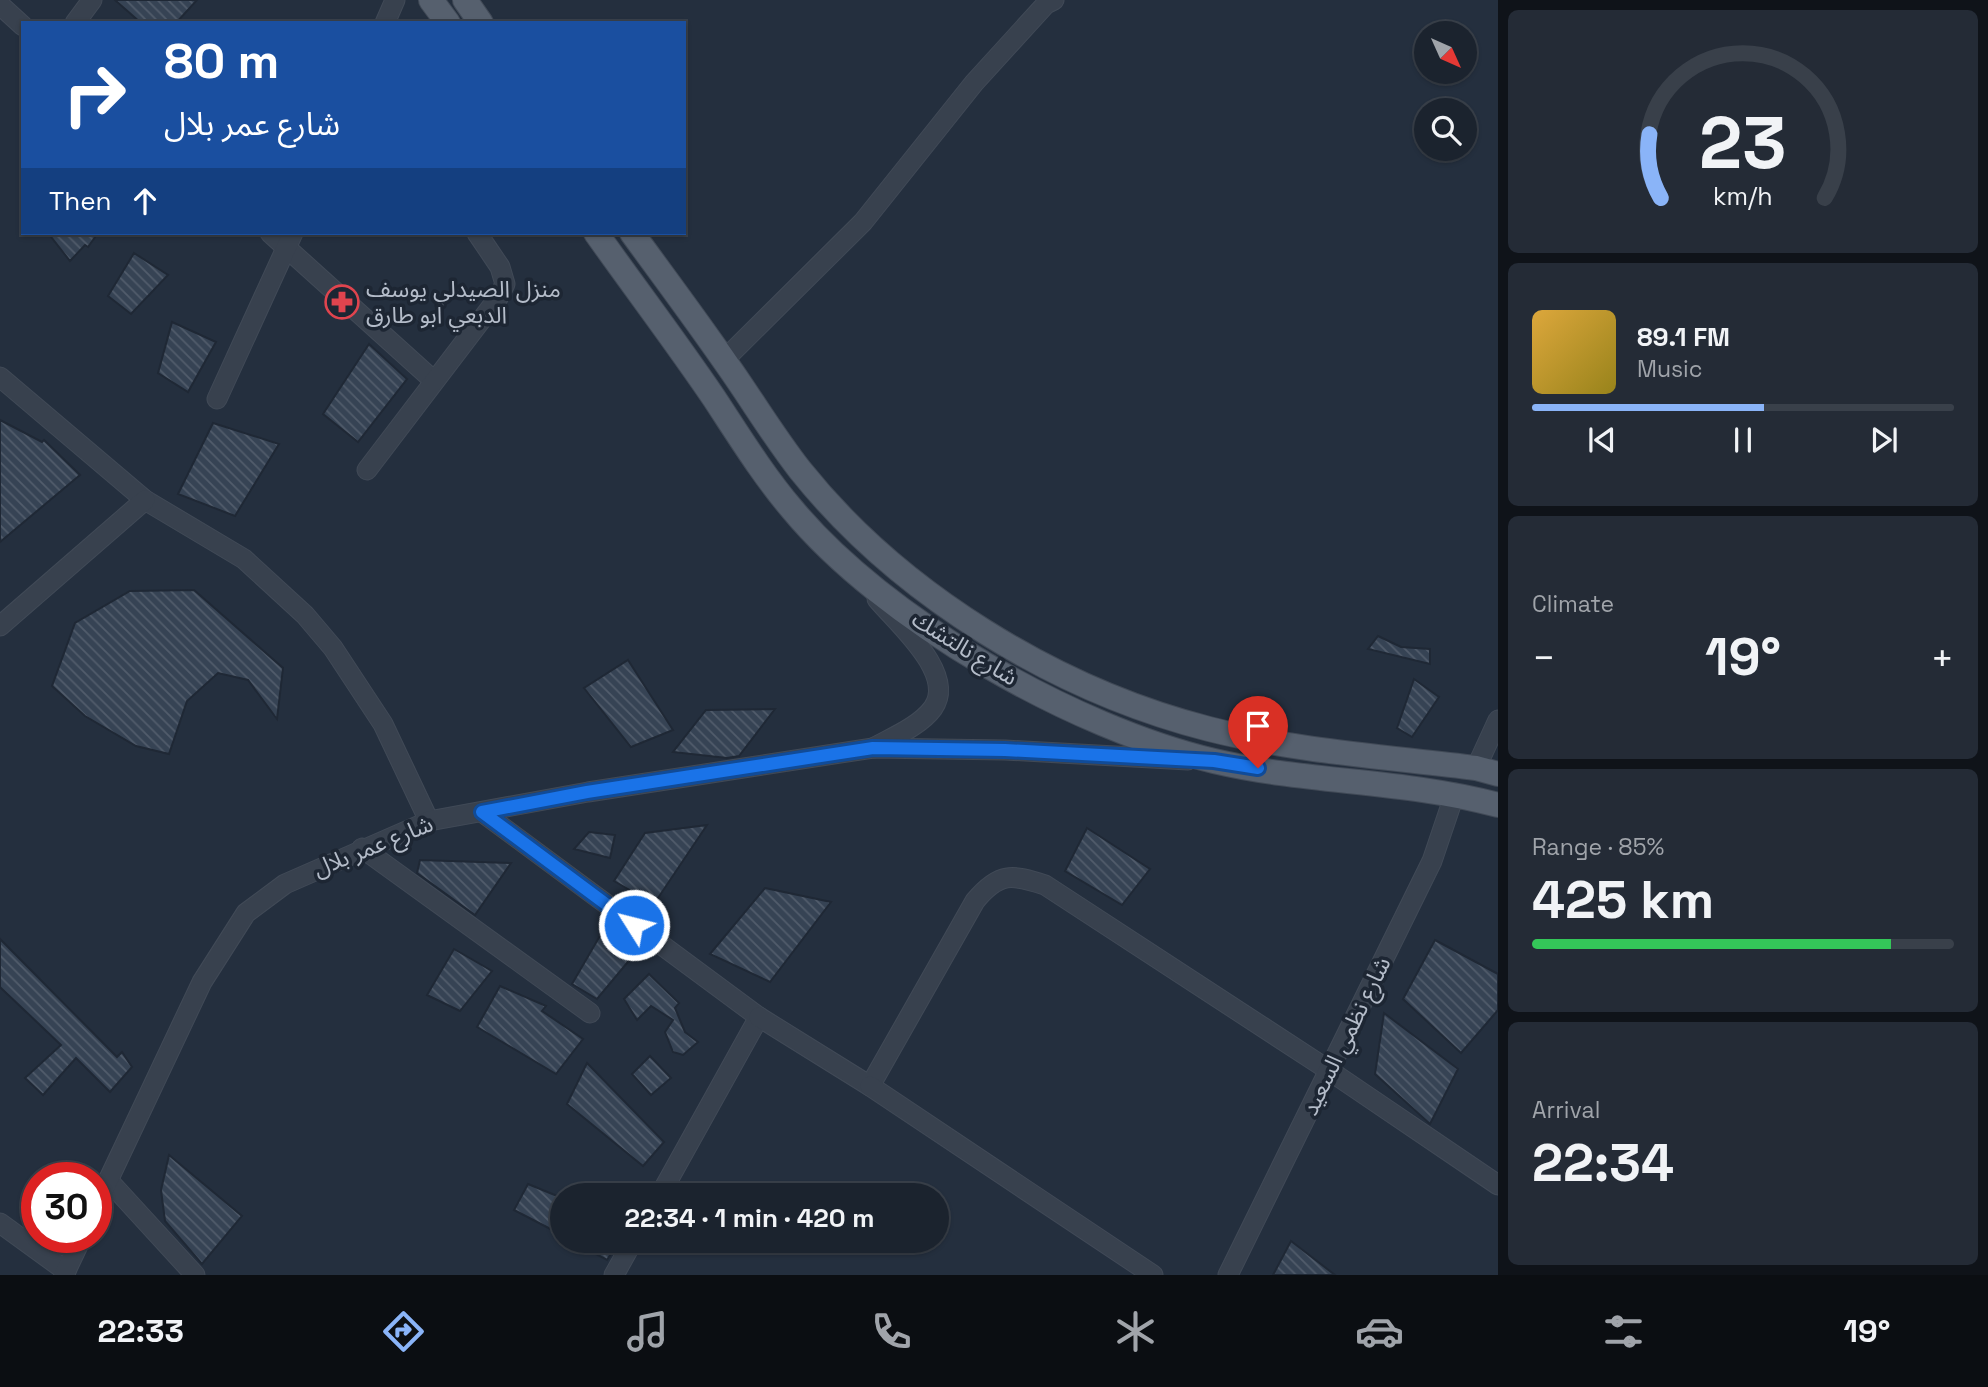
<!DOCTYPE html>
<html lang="en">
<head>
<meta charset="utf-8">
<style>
  body { margin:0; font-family:"Space Grotesk","Noto Sans Arabic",sans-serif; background:#242b36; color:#f1f3f6; height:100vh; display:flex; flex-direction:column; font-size:26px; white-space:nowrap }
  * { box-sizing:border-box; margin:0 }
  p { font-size:23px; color:#a0a4aa }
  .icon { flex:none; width:38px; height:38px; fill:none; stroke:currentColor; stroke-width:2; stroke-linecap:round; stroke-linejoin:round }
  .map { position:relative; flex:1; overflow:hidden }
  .side { display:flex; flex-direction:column; gap:10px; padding:10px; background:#0f1319; width:490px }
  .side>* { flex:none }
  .banner { position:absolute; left:21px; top:21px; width:665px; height:214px; border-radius:0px; box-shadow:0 2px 5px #0004,0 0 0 2px #39404a; background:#1a4fa0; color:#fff; overflow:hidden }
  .needle { width:46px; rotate:135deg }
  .buttons { position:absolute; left:1414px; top:21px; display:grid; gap:14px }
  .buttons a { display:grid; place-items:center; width:63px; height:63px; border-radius:50%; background:#1b232e; box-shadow:0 2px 5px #0004,0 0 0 2px #39404a; font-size:35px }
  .speed { position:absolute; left:21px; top:1162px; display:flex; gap:14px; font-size:35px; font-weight:700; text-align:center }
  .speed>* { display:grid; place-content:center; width:91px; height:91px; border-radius:50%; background:#1b232e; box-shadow:0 2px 5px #0004,0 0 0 2px #39404a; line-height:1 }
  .speed .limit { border:10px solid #d22; background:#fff; color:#111 }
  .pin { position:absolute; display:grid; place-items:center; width:60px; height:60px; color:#fff; margin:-72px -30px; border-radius:50% 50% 50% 0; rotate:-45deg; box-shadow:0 0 7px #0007 }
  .pin .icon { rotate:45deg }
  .me { position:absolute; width:77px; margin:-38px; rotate:306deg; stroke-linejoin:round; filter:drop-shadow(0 0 5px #0008) }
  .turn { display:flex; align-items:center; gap:24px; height:147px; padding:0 28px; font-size:32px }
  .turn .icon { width:91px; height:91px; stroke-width:2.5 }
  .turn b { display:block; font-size:49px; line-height:60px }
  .then { display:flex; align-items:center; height:66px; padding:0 28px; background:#0003; gap:14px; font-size:26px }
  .big { font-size:52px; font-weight:700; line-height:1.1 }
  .side .tile { flex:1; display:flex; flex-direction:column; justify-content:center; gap:10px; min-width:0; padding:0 24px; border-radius:10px; background:#242b36 }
  .side .dial { align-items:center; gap:0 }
  .dial svg { height:182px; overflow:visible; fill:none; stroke:#39404a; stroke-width:7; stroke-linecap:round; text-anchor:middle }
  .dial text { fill:#f1f3f6; stroke:none }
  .song { display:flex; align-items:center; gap:21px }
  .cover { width:84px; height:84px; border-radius:10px; background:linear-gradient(135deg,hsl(40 70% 55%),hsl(50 70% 35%)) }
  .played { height:7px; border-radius:4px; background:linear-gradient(90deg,#8ab4f8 55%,#39404a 55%) }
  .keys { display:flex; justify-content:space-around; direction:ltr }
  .heat { display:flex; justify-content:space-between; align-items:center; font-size:38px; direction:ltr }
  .charge { height:10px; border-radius:5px; background:linear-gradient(90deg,#34c759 85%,#39404a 0) }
  .trip { position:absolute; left:550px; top:1183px; width:399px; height:70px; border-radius:35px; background:#1b232e; box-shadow:0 2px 5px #0004,0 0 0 2px #39404a; font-weight:700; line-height:70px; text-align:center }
  .tab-bar { display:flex; height:112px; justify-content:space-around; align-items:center; background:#0b0e12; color:#a0a4aa }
  .tab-bar .icon { width:49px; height:49px }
  .tab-bar .active { color:#8ab4f8 }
  .tab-bar b { font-size:32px; color:#f1f3f6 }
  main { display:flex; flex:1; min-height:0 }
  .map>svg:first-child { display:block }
  .building { fill:url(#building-back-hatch); stroke:#1f2835; stroke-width:2 }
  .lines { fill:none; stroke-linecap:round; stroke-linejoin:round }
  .minor-casing { stroke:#414a57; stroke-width:21 }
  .major-casing { stroke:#414a57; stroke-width:26 }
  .minor { stroke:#38414e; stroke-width:19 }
  .major { stroke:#56606e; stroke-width:24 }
  .route-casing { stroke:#114b97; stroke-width:18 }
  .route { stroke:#1a73e8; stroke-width:12 }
  .labels { text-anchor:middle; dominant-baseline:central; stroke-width:7; stroke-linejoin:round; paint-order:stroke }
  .poi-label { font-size:23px; fill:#b4bcc9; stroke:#1d2633; text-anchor:start }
  .street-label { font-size:23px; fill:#b4bcc9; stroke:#1d2633 }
</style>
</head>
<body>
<main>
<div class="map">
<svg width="1498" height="1275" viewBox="0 0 1498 1275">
  <defs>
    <pattern id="building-back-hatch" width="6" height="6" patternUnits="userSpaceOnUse" patternTransform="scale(1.75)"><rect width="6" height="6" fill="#364354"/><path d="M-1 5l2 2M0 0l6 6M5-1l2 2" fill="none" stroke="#515c6b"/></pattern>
  </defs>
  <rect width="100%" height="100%" fill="#242f3e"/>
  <!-- building -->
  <g class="building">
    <polygon points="115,0 197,0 176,23 141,23"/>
    <polygon points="48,233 98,233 88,247 85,245 70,261"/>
    <polygon points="134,253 168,275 131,314 108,296"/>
    <polygon points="172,322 216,342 188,392 158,373"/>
    <polygon points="369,344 407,379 358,442 323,414"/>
    <polygon points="0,420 42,442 44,440 80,475 0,542"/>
    <polygon points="213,423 279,444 235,516 178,494"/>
    <polygon points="194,590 283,668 277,719 248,680 218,673 187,701 169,754 136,746 85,716 52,686 75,623 130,591"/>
    <polygon points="1378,636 1401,647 1430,649 1430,664 1368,649"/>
    <polygon points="628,660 673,730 631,747 584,688"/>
    <polygon points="1414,679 1439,697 1412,737 1397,728"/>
    <polygon points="775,709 739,756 727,758 673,752 706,710"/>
    <polygon points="707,825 654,904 614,881 645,833"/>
    <polygon points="1087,828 1150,869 1122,905 1065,871"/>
    <polygon points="589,832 615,835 610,858 574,849"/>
    <polygon points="420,860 511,863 475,915 417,873"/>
    <polygon points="765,888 831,902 770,982 710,954"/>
    <polygon points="601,934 637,951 597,999 572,984"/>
    <polygon points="0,939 117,1057 122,1052 132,1067 110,1092 76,1058 43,1095 25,1078 61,1045 0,987"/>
    <polygon points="1435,940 1498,974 1498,1010 1461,1053 1403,999"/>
    <polygon points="454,949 492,971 460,1011 427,995"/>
    <polygon points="649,974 679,1003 675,1008 685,1032 698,1042 683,1055 673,1052 665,1032 673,1020 651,1006 637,1020 624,999"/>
    <polygon points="500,986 546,1006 542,1011 583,1039 556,1074 477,1027"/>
    <polygon points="1384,1013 1458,1069 1430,1124 1375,1074"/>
    <polygon points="650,1056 671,1078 651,1095 632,1074"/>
    <polygon points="587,1063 664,1142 643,1166 567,1104"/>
    <polygon points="169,1155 242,1216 202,1264 165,1221 161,1190"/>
    <polygon points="528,1184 562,1198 562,1235 514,1210"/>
    <polygon points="572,1241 619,1241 607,1260"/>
    <polygon points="1291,1241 1335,1275 1273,1275"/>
  </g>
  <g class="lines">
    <defs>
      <g id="minor">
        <polyline points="0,5 23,26"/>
        <polyline points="75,23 92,0"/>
        <polyline points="385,23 395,0"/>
        <polyline points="270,233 433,380"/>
        <polyline points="724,360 863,222 974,83 1046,4 1054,0"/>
        <polyline points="0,377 145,500 244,559 305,615 333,648 383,724 429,821"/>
        <polyline points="217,399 293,233"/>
        <polyline points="367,470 498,298 505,284 500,267 477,233"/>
        <polyline points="0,626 145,500"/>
        <path d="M 873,748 C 893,737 920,726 933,708 C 957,674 897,623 877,599"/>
        <polyline points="1476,768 1498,720"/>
        <polyline points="482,812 759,1017 660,1195"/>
        <polyline points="362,848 590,1013"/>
        <path d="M 759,1017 L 870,1086 L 975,901 C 999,872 1012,874 1045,885 L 1330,1071 L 1498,1185"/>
        <polyline points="870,1086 1153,1275"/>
        <polyline points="108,1180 195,1275"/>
        <polyline points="96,1206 202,982 246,913 285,884 429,821 588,792 873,748 1005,750 1188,760"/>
        <polyline points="0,1223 66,1271"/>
        <polyline points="64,1275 82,1237"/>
        <polyline points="614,1275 633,1241"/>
        <polyline points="1228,1275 1432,861 1455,793"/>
      </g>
      <g id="major">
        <polyline points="431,0 448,23"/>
        <polyline points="465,0 481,23"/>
        <path d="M 596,233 C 635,288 676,342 714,398 C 739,436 763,475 792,509 C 884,620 1074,728 1214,761 C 1307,783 1405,780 1498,805"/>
        <path d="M 632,233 C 664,277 697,321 728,366 C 752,400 774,437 800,470 C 899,594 1056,690 1209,729 C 1296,751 1387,757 1476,768 L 1498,774"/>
      </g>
    </defs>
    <!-- minor casing -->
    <use href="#minor" class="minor-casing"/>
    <!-- major casing -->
    <use href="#major" class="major-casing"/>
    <!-- minor -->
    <use href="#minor" class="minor"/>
    <!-- major -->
    <use href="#major" class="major"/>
  </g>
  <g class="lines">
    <defs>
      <polyline id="route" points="634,925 482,812 587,792 873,748 1005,750 1214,761 1258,768"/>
    </defs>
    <!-- route casing -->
    <use href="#route" class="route-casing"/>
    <!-- route -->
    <use href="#route" class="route"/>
  </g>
  <!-- icons -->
  <defs>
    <symbol id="pharmacy-ring" viewBox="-11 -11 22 22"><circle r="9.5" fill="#1d2633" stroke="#e0444e" stroke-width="1.5"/><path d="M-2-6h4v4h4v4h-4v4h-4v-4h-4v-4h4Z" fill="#e0444e"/></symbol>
  </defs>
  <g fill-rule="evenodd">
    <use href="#pharmacy-ring" x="323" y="283" width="38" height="38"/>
  </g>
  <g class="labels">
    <!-- poi labels -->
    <g class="poi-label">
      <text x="366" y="289">منزل الصيدلي يوسف<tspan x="366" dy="26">الدبعي ابو طارق</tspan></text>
    </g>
    <!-- street labels -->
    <g class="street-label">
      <text transform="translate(965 648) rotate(32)">شارع نالتشك</text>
      <text transform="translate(373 846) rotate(-22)">شارع عمر بلال</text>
      <text transform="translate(1346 1036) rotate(-64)">شارع نظمي السعيد</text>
    </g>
  </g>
</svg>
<div class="buttons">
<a><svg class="needle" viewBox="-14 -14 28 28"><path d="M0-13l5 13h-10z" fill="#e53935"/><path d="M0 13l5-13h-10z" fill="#a0a4aa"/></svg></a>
<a><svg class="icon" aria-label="search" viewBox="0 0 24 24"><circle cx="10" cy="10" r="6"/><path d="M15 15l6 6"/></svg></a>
</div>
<div class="speed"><div class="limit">30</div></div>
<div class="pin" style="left:1258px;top:768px;background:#d93025"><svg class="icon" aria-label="arrive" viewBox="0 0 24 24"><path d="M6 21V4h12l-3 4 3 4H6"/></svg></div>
<svg class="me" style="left:634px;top:925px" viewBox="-20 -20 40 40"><circle r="17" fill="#1a73e8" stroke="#fff" stroke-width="3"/><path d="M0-11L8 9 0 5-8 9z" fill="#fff"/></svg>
<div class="trip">22:34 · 1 min · 420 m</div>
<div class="banner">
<div class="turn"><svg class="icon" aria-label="right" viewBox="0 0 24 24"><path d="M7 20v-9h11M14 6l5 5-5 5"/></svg><div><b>80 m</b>شارع عمر بلال</div></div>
<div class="then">Then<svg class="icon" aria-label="ahead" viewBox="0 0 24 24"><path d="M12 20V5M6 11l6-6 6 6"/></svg></div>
</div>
</div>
<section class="side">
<div class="tile dial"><svg viewBox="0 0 100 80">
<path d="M14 69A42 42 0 1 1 86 69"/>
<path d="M14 69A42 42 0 0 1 9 41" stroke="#8ab4f8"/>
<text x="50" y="56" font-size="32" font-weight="700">23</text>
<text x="50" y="72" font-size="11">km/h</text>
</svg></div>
<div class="tile">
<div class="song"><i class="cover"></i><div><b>89.1 FM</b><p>Music</p></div></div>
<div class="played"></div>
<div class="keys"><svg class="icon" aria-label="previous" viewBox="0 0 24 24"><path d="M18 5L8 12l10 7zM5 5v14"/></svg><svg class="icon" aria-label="pause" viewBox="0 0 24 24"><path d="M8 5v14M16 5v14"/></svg><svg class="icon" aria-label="next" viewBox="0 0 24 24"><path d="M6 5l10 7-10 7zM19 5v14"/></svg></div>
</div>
<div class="tile"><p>Climate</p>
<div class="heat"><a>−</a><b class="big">19°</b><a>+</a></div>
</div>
<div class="tile"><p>Range · 85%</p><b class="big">425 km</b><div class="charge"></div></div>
<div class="tile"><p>Arrival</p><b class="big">22:34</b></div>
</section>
</main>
<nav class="tab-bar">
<b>22:33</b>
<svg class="icon active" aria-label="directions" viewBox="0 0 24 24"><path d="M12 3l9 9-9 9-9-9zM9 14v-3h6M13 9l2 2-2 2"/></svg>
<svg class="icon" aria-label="music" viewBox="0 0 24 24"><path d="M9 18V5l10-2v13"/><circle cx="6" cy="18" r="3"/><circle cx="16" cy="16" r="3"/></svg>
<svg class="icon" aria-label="phone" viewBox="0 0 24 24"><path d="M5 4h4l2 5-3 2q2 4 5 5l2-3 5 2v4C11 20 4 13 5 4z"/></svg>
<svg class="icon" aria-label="climate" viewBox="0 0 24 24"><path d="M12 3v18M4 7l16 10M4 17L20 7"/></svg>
<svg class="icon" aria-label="car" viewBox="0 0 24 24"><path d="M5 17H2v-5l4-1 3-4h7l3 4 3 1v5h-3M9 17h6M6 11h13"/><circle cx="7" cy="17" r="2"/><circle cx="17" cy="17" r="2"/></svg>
<svg class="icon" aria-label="filters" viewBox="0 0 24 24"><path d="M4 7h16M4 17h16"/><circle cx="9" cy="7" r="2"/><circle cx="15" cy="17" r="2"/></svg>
<b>19°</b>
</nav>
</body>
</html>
